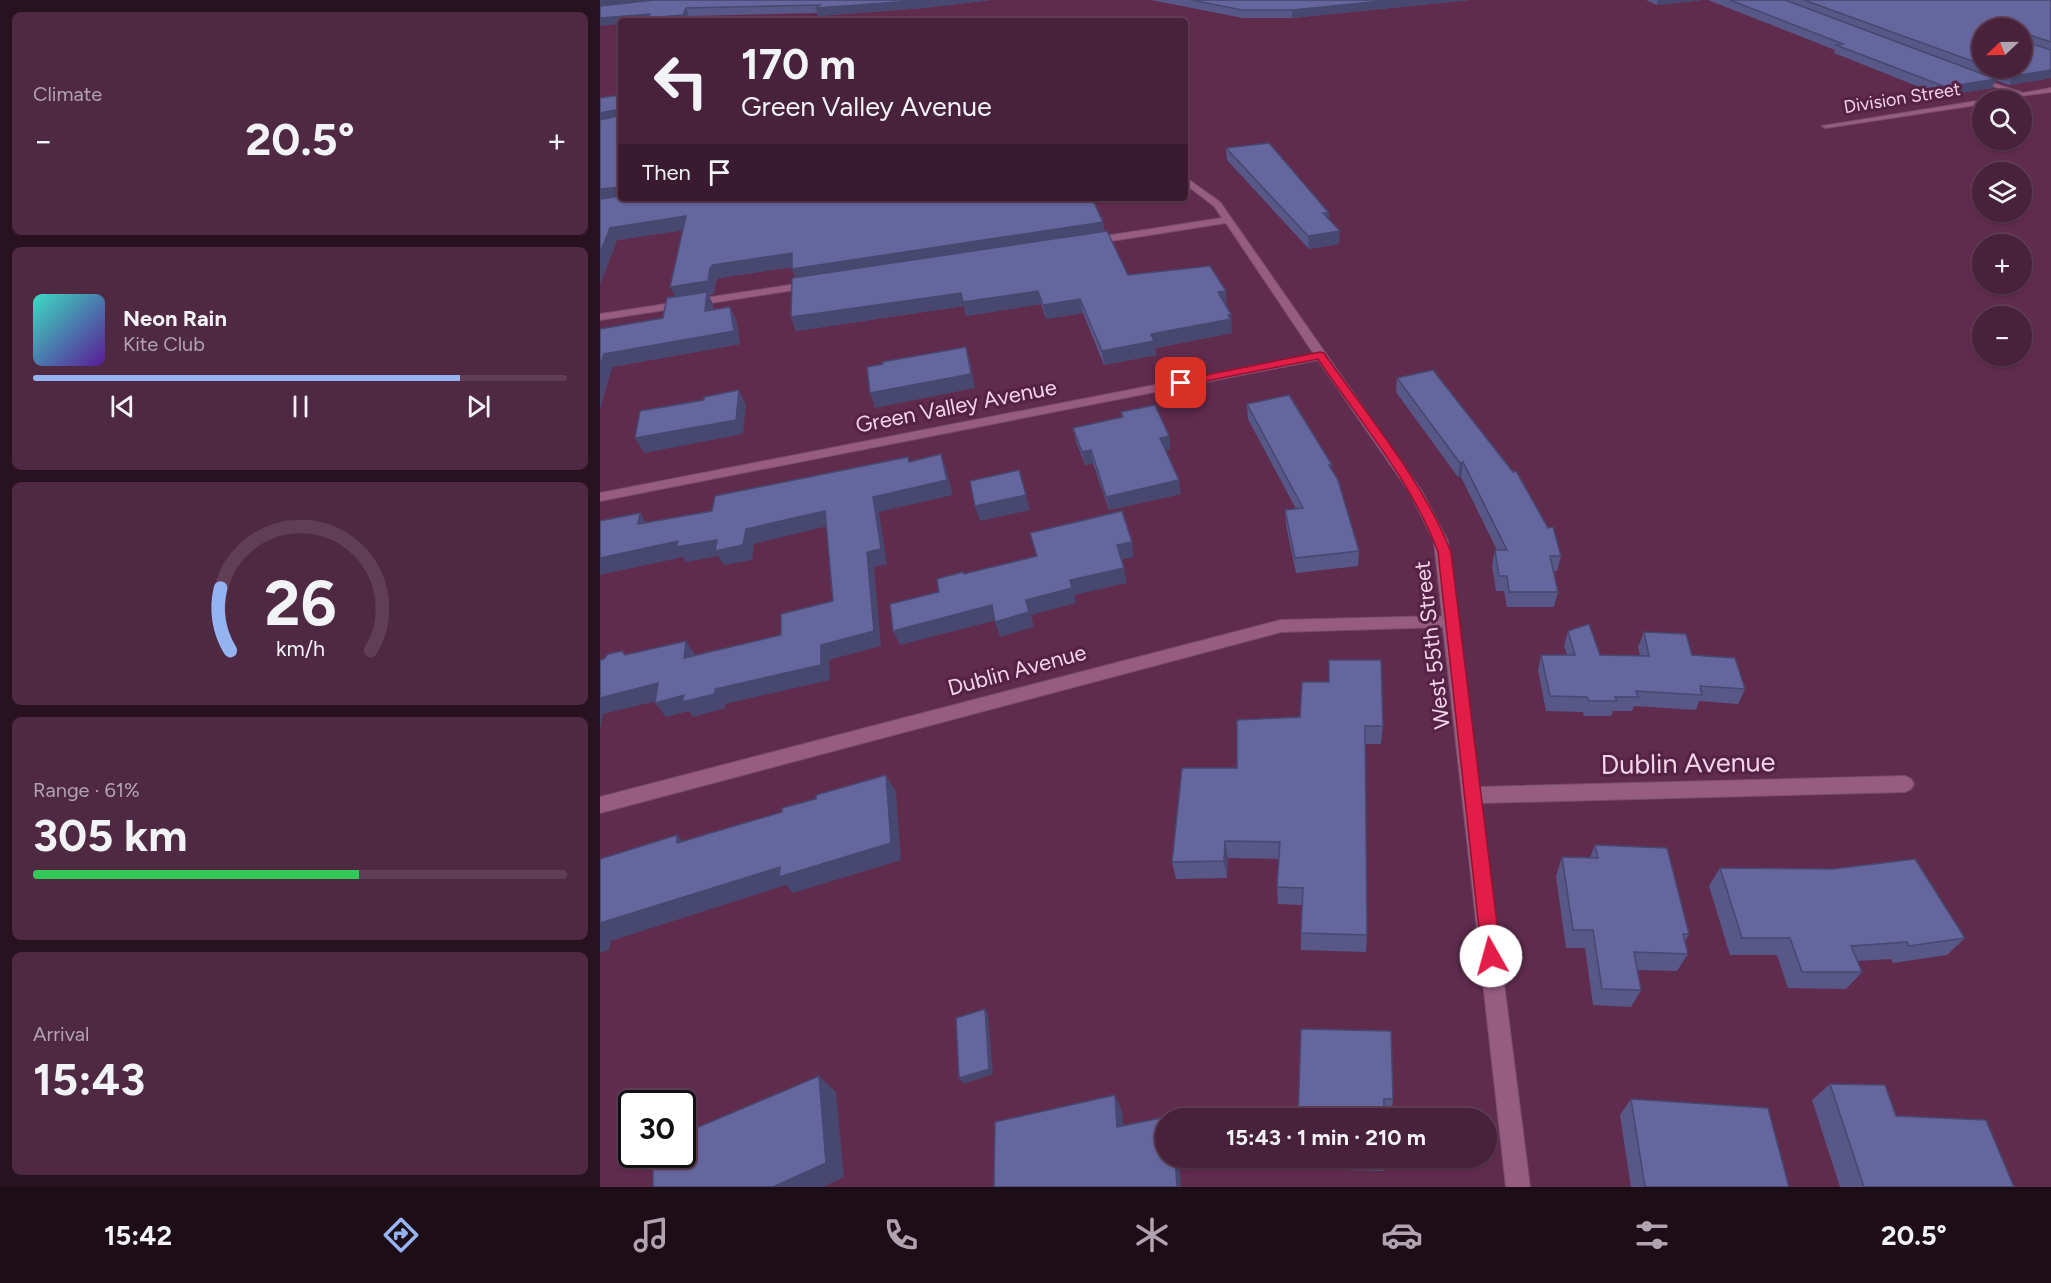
<!DOCTYPE html>
<html lang="en">
<head>
<meta charset="utf-8">
<style>
  body { margin:0; font-family:Figtree,sans-serif; background:#4f2942; color:#f1f3f6; height:100vh; display:flex; flex-direction:column; font-size:22px; white-space:nowrap }
  * { box-sizing:border-box; margin:0 }
  p { font-size:20px; color:#b1a3af }
  .icon { flex:none; width:33px; height:33px; fill:none; stroke:currentColor; stroke-width:2; stroke-linecap:round; stroke-linejoin:round }
  .map { position:relative; flex:1; overflow:hidden }
  .side { display:flex; flex-direction:column; gap:12px; padding:12px; background:#281220; width:600px }
  .side>* { flex:none }
  .guide { position:absolute; left:18px; top:18px; width:570px; height:183px; border-radius:6px; box-shadow:0 2px 4px #0004,0 0 0 2px #603e54; background:#48213a; color:#f1f3f6; overflow:hidden }
  .needle { width:39px; rotate:248deg }
  .buttons { position:absolute; left:1372px; top:18px; display:grid; gap:12px }
  .buttons a { display:grid; place-items:center; width:60px; height:60px; border-radius:50%; background:#48213a; box-shadow:0 2px 4px #0004,0 0 0 2px #603e54; font-size:30px }
  .speed { position:absolute; left:18px; top:1090px; display:flex; gap:12px; font-size:30px; font-weight:700; text-align:center }
  .speed>* { display:grid; place-content:center; width:78px; height:78px; border-radius:50%; background:#48213a; box-shadow:0 2px 4px #0004,0 0 0 2px #603e54; line-height:1 }
  .speed .limit { border:3px solid #111; border-radius:9px; background:#fff; color:#111 }
  .pin { position:absolute; display:grid; place-items:center; width:51px; height:51px; color:#fff; margin:-26px; border-radius:12px; box-shadow:0 3px 9px #0006 }
  .me { position:absolute; width:66px; margin:-33px; rotate:353deg; stroke-linejoin:round; filter:drop-shadow(0 0 4px #0008) }
  .turn { display:flex; align-items:center; gap:21px; height:126px; padding:0 24px; font-size:27px }
  .turn .icon { width:78px; height:78px; stroke-width:2.5 }
  .turn b { display:block; font-size:42px; line-height:51px }
  .then { display:flex; align-items:center; height:57px; padding:0 24px; background:#0003; gap:12px; font-size:22px }
  .big { font-size:45px; font-weight:700; line-height:1.1 }
  .side .card { flex:1; display:flex; flex-direction:column; justify-content:center; gap:9px; min-width:0; padding:0 21px; border-radius:9px; background:#4f2942 }
  .side .dial { align-items:center; gap:0 }
  .dial svg { height:156px; overflow:visible; fill:none; stroke:#603e54; stroke-width:7; stroke-linecap:round; text-anchor:middle }
  .dial text { fill:#f1f3f6; stroke:none }
  .song { display:flex; align-items:center; gap:18px }
  .cover { width:72px; height:72px; border-radius:9px; background:linear-gradient(135deg,hsl(170 70% 55%),hsl(270 70% 35%)) }
  .played { height:6px; border-radius:3px; background:linear-gradient(90deg,#95b2f1 80%,#603e54 80%) }
  .keys { display:flex; justify-content:space-around; direction:ltr }
  .heat { display:flex; justify-content:space-between; align-items:center; font-size:33px; direction:ltr }
  .charge { height:9px; border-radius:4px; background:linear-gradient(90deg,#34c759 61%,#603e54 0) }
  .trip { position:absolute; left:555px; top:1108px; width:342px; height:60px; border-radius:30px; background:#48213a; box-shadow:0 2px 4px #0004,0 0 0 2px #603e54; font-weight:700; line-height:60px; text-align:center }
  .tab-bar { display:flex; height:96px; justify-content:space-around; align-items:center; background:#1d0d17; color:#b1a3af }
  .tab-bar .icon { width:42px; height:42px }
  .tab-bar .on { color:#95b2f1 }
  .tab-bar b { font-size:27px; color:#f1f3f6 }
  main { display:flex; flex:1; min-height:0 }
  .map>svg:first-child { display:block }
  .lines { fill:none; stroke-linecap:round; stroke-linejoin:round }
  .minor-casing { stroke:#784c6a; stroke-width:2 }
  .minor { fill:#965d81; fill-rule:evenodd }
  .wall { fill:#575888; fill-rule:evenodd }
  .shaded-wall { fill:#47476f }
  .building { fill:#65669e; stroke:#47476f; stroke-width:1.5 }
  .route { fill:#e11d48; stroke:#92132f; stroke-width:1.5 }
  .labels { text-anchor:middle; dominant-baseline:central; stroke-width:6; stroke-linejoin:round; paint-order:stroke }
  .far-street-label { font-size:18px; fill:#f4d4e7; stroke:#542244 }
  .street-label { font-size:22px; fill:#f4d4e7; stroke:#542244 }
  .near-street-label { font-size:27px; fill:#f4d4e7; stroke:#542244 }
</style>
</head>
<body>
<main>
<section class="side">
<div class="card"><p>Climate</p>
<div class="heat"><a>−</a><b class="big">20.5°</b><a>+</a></div>
</div>
<div class="card">
<div class="song"><i class="cover"></i><div><b>Neon Rain</b><p>Kite Club</p></div></div>
<div class="played"></div>
<div class="keys"><svg class="icon" aria-label="previous" viewBox="0 0 24 24"><path d="M18 5L8 12l10 7zM5 5v14"/></svg><svg class="icon" aria-label="pause" viewBox="0 0 24 24"><path d="M8 5v14M16 5v14"/></svg><svg class="icon" aria-label="next" viewBox="0 0 24 24"><path d="M6 5l10 7-10 7zM19 5v14"/></svg></div>
</div>
<div class="card dial"><svg viewBox="0 0 100 80">
<path d="M14 69A42 42 0 1 1 86 69"/>
<path d="M14 69A42 42 0 0 1 9 37" stroke="#95b2f1"/>
<text x="50" y="56" font-size="32" font-weight="700">26</text>
<text x="50" y="72" font-size="11">km/h</text>
</svg></div>
<div class="card"><p>Range · 61%</p><b class="big">305 km</b><div class="charge"></div></div>
<div class="card"><p>Arrival</p><b class="big">15:43</b></div>
</section>
<div class="map">
<svg width="1451" height="1187" viewBox="0 0 1451 1187">
  <rect width="100%" height="100%" fill="#602c4e"/>
  <g class="lines">
    <defs>
      <g id="minor">
        <polygon points="1372,76 1423,93 1451,88 1451,92 1390,100 1414,94 1372,78"/>
        <polygon points="1383,100 1386,100 1383,100 1383,104 1226,128 1222,126"/>
        <polygon points="585,177 620,202 821,490 848,541 879,787 1305,776 1311,779 1314,784 1311,789 1305,792 881,803 930,1187 906,1187 843,627 681,632 0,813 0,797 681,620 842,616 834,541 810,493 718,360 0,501 0,493 714,354 626,223 492,244 487,241 492,238 622,218 614,206 585,184"/>
        <polygon points="210,282 214,283 214,287 0,320 0,314"/>
      </g>
    </defs>
    <!-- minor casing -->
    <use href="#minor" class="minor-casing"/>
    <!-- minor -->
    <use href="#minor" class="minor"/>
  </g>
  <!-- wall -->
  <g class="wall">
    <polygon points="0,0 391,0 324,8 218,16 217,13 89,16 87,21 21,21"/>
    <polygon points="551,0 870,0 692,18 643,18"/>
    <polygon points="1046,0 1103,0 1057,5"/>
    <path d="M 1108,0 L 1451,0 L 1451,78 L 1409,85 L 1395,80 L 1392,88 L 1342,96 L 1234,53 L 1235,50 ZM 1383,28 L 1422,68 L 1383,68 Z"/>
    <polygon points="0,98 21,198 503,222 504,231 528,275 627,304 625,304 632,328 631,328 632,333 555,348 556,355 504,365 483,313 446,319 441,304 366,316 364,306 196,331 191,317 196,278 192,267 119,278 116,281 114,294 109,295 113,305 113,309 130,307 136,320 140,344 12,367 0,409 0,329 63,318 75,297 83,230 17,240 0,284"/>
    <polygon points="626,148 729,213 729,220 739,244 709,249 627,160"/>
    <polygon points="797,378 961,556 957,571 953,571 958,592 954,607 907,607 904,591 896,591 892,565 895,550 897,550 861,477 858,477 796,392"/>
    <polygon points="647,404 732,469 759,551 758,566 696,573 686,525 685,510 696,509 648,419"/>
    <polygon points="521,412 569,436 570,449 565,450 581,494 509,510 493,463 485,465 476,441 473,428 522,417"/>
    <polygon points="968,631 1000,655 1040,656 1038,647 1044,632 1092,655 1145,689 1138,704 1099,701 1096,710 1034,706 1032,711 1013,711 1011,716 984,716 983,712 946,711 938,670 941,655 967,655 964,646"/>
    <polygon points="637,720 783,726 781,744 765,744 767,935 766,952 701,950 701,933 702,905 678,904 677,887 679,859 628,858 627,878 576,879 572,862 637,768"/>
    <polygon points="995,845 1089,934 1085,941 1088,954 1077,971 1037,970 1041,990 1031,1007 993,1005 985,948 966,948 956,876 962,857 990,858"/>
    <polygon points="1120,868 1233,869 1365,938 1347,955 1293,963 1291,959 1257,961 1262,972 1246,989 1188,988 1177,955 1130,955 1109,886"/>
    <polygon points="701,1029 793,1099 792,1110 784,1110"/>
    <polygon points="1230,1084 1296,1116 1414,1187 1240,1187 1212,1100"/>
    <polygon points="1031,1099 1189,1187 1031,1187 1020,1115"/>
    <polygon points="697,1158 786,1161 784,1171 698,1169"/>
  </g>
  <!-- shaded-wall -->
  <g class="shaded-wall">
    <polygon points="0,0 60,0 0,6"/>
    <polygon points="327,0 391,0 324,8 218,16 216,8"/>
    <polygon points="793,0 870,0 692,18 692,10"/>
    <polygon points="1058,0 1103,0 1057,5"/>
    <polygon points="86,8 89,16 87,21 21,21 21,24 0,26 0,18"/>
    <polygon points="1451,70 1451,78 1409,85 1413,76"/>
    <polygon points="1396,79 1392,88 1342,96 1346,87"/>
    <polygon points="15,110 21,121 0,124 0,113"/>
    <polygon points="21,187 21,198 0,202 0,189"/>
    <polygon points="723,213 729,213 729,225"/>
    <polygon points="86,216 92,229 17,240 0,284 0,253 10,228"/>
    <polygon points="503,222 505,234 197,281 192,269"/>
    <polygon points="740,231 739,244 709,249 708,236"/>
    <polygon points="192,253 198,266 119,278 116,281 114,294 109,295 113,305 111,324 77,300 70,287 110,268 113,265"/>
    <polygon points="438,291 441,304 366,316 364,306 196,331 191,317 361,293"/>
    <polygon points="626,291 627,304 619,306 618,292"/>
    <polygon points="480,299 483,313 446,319 443,305"/>
    <polygon points="130,307 136,320 140,344 12,367 0,409 0,366 4,354"/>
    <polygon points="631,314 632,333 555,348 556,355 504,365 502,351 551,334"/>
    <polygon points="366,347 370,361 375,388 275,408 270,393"/>
    <polygon points="139,390 146,405 143,434 44,453 35,438"/>
    <polygon points="569,436 570,449 562,451 560,438"/>
    <polygon points="491,450 493,463 485,465 482,452"/>
    <polygon points="341,454 346,469 353,495 279,512 287,564 274,567 281,646 229,660 230,680 125,704 125,708 93,717 89,711 66,717 55,703 84,695 221,645 267,552 273,497"/>
    <polygon points="863,462 861,477 858,477 860,463"/>
    <polygon points="419,470 430,510 380,521 375,506"/>
    <polygon points="579,480 581,494 509,510 506,497"/>
    <polygon points="225,511 232,525 154,544 152,560 124,565 118,556 86,562 83,557 0,575 0,558 78,541 146,529"/>
    <polygon points="40,513 49,528 38,524"/>
    <polygon points="532,542 534,557 520,560 517,545"/>
    <polygon points="524,568 527,583 474,595 476,603 431,615 434,627 400,637 395,622 426,600 470,580"/>
    <polygon points="392,605 397,620 300,645 293,631"/>
    <polygon points="86,641 96,656 84,658"/>
    <polygon points="58,683 69,698 3,714 0,731 0,698"/>
    <polygon points="286,775 296,792 301,860 193,893 186,885 11,941 9,950 0,953 0,923"/>
    <polygon points="77,835 93,852 77,843"/>
    <polygon points="625,841 628,858 627,878 624,861"/>
    <polygon points="385,1009 388,1015 393,1074 363,1084 359,1078"/>
    <polygon points="219,1076 236,1092 244,1177 223,1187 173,1187"/>
    <polygon points="515,1095 522,1111 524,1142 517,1127"/>
    <polygon points="575,1158 579,1158 581,1187 577,1187"/>
  </g>
  <!-- building -->
  <g class="building">
    <polygon points="54,0 327,0 216,8 220,5 86,8 83,15 48,18 50,14 0,18 0,6"/>
    <polygon points="591,0 793,0 692,10 642,10"/>
    <polygon points="1130,0 1185,0 1396,79 1346,87 1236,45 1243,44"/>
    <polygon points="1204,0 1451,0 1451,42 1427,34 1424,36 1424,41 1451,50 1451,70 1413,76 1389,68 1422,68 1422,28 1383,28 1383,65"/>
    <polygon points="21,95 21,187 0,189 0,120 18,116 15,110 0,113 0,98"/>
    <polygon points="669,143 729,213 723,213 740,231 708,236 626,148"/>
    <polygon points="21,196 21,198 492,198 503,222 192,269 192,253 113,265 110,268 108,281 70,287 86,216 10,228 0,253 0,199"/>
    <polygon points="507,231 528,275 610,266 626,291 618,292 631,314 628,315 631,319 551,334 554,341 502,351 480,299 443,305 438,291 363,302 361,293 191,317 192,278"/>
    <polygon points="107,292 105,311 130,307 134,331 4,354 0,366 0,329 63,318 67,298"/>
    <polygon points="366,347 371,374 270,393 267,367 283,364 282,362"/>
    <polygon points="833,370 913,472 916,471 948,528 953,527 961,556 950,556 958,592 909,592 907,576 899,576 895,550 907,550 863,462 860,463 797,378"/>
    <polygon points="139,390 136,420 35,438 40,411 104,400 104,397"/>
    <polygon points="689,395 732,465 729,465 738,480 759,551 695,558 685,510 703,508 647,404"/>
    <polygon points="555,405 569,436 560,438 579,480 506,497 491,450 482,452 473,428 523,417 521,412"/>
    <polygon points="341,454 347,480 273,497 281,549 267,552 274,631 221,645 221,665 115,689 115,694 82,702 84,695 55,703 58,683 0,698 0,660 4,659 8,654 22,651 25,655 86,641 84,658 181,635 181,614 233,601 225,511 146,529 143,545 115,551 117,540 76,547 78,541 0,558 0,521 40,513 38,524 112,511 115,496 308,457 309,462"/>
    <polygon points="419,470 426,495 375,506 370,481"/>
    <polygon points="522,511 532,542 517,545 524,568 470,580 472,588 426,600 429,612 395,622 392,605 293,631 290,604 339,592 337,579 363,572 364,574 437,556 430,533"/>
    <polygon points="989,624 1000,655 1049,656 1044,632 1086,634 1092,655 1135,658 1145,689 1100,686 1102,695 1036,691 1038,697 1015,697 1017,701 989,701 987,697 950,696 941,655 975,655 968,631"/>
    <polygon points="729,660 781,660 783,726 765,726 767,935 701,933 703,888 677,887 680,842 625,841 624,861 572,862 582,768 637,768 637,720 700,717 702,682 729,682"/>
    <polygon points="286,775 291,843 179,877 180,867 0,923 0,859 77,835 77,843 182,812 182,808 216,799 216,795"/>
    <polygon points="995,845 1067,848 1089,934 1083,934 1088,954 1034,952 1041,990 1002,989 993,930 973,930 962,857 998,858"/>
    <polygon points="1315,859 1365,938 1309,946 1307,942 1251,946 1262,972 1202,972 1190,938 1142,938 1120,868 1233,869"/>
    <polygon points="385,1009 389,1069 359,1078 356,1018"/>
    <polygon points="701,1029 791,1031 793,1099 784,1099 784,1119 698,1119"/>
    <polygon points="219,1076 226,1163 173,1187 53,1187 53,1155 82,1155 82,1134"/>
    <polygon points="1230,1084 1285,1085 1296,1116 1386,1120 1414,1187 1264,1187"/>
    <polygon points="515,1095 517,1127 571,1116 571,1119 566,1119 566,1158 575,1158 577,1187 394,1187 395,1122"/>
    <polygon points="1031,1099 1168,1108 1189,1187 1045,1187"/>
    <polygon points="697,1158 786,1158 786,1161 697,1160"/>
  </g>
  <!-- route -->
  <path class="route" d="M 720,352 L 724,353 C 767,415 824,482 851,552 L 901,956 L 898,963 L 891,965 L 884,963 L 882,956 L 838,552 C 813,483 759,420 718,359 L 581,386 L 575,383 L 581,380 Z"/>
  <g class="labels">
    <!-- far-street labels -->
    <g class="far-street-label">
      <text transform="translate(1302 98) rotate(-9)">Division Street</text>
    </g>
    <!-- street labels -->
    <g class="street-label">
      <text transform="translate(356 406) rotate(-11)">Green Valley Avenue</text>
      <text transform="translate(832 645) rotate(-97)">West 55th Street</text>
      <text transform="translate(417 670) rotate(-15)">Dublin Avenue</text>
    </g>
    <!-- near-street labels -->
    <g class="near-street-label">
      <text transform="translate(1088 763) rotate(-1)">Dublin Avenue</text>
    </g>
  </g>
</svg>
<div class="buttons">
<a><svg class="needle" viewBox="-14 -14 28 28"><path d="M0-13l5 13h-10z" fill="#e53935"/><path d="M0 13l5-13h-10z" fill="#b1a3af"/></svg></a>
<a><svg class="icon" aria-label="search" viewBox="0 0 24 24"><circle cx="10" cy="10" r="6"/><path d="M15 15l6 6"/></svg></a>
<a><svg class="icon" aria-label="layers" viewBox="0 0 24 24"><path d="M12 4l9 5-9 5-9-5zM3 14l9 5 9-5"/></svg></a>
<a>+</a>
<a>−</a>
</div>
<div class="speed"><div class="limit">30</div></div>
<div class="pin" style="left:581px;top:383px;background:#d93025"><svg class="icon" aria-label="arrive" viewBox="0 0 24 24"><path d="M6 21V4h12l-3 4 3 4H6"/></svg></div>
<svg class="me" style="left:891px;top:956px" viewBox="-20 -20 40 40"><circle r="19" fill="#fff"/><path d="M0-13L10 11 0 6-10 11z" fill="#e11d48"/></svg>
<div class="trip">15:43 · 1 min · 210 m</div>
<div class="guide">
<div class="turn"><svg class="icon" aria-label="left" viewBox="0 0 24 24"><path d="M17 20v-9H6M10 6l-5 5 5 5"/></svg><div><b>170 m</b>Green Valley Avenue</div></div>
<div class="then">Then<svg class="icon" aria-label="arrive" viewBox="0 0 24 24"><path d="M6 21V4h12l-3 4 3 4H6"/></svg></div>
</div>
</div>
</main>
<nav class="tab-bar">
<b>15:42</b>
<svg class="icon on" aria-label="directions" viewBox="0 0 24 24"><path d="M12 3l9 9-9 9-9-9zM9 14v-3h6M13 9l2 2-2 2"/></svg>
<svg class="icon" aria-label="music" viewBox="0 0 24 24"><path d="M9 18V5l10-2v13"/><circle cx="6" cy="18" r="3"/><circle cx="16" cy="16" r="3"/></svg>
<svg class="icon" aria-label="phone" viewBox="0 0 24 24"><path d="M5 4h4l2 5-3 2q2 4 5 5l2-3 5 2v4C11 20 4 13 5 4z"/></svg>
<svg class="icon" aria-label="climate" viewBox="0 0 24 24"><path d="M12 3v18M4 7l16 10M4 17L20 7"/></svg>
<svg class="icon" aria-label="car" viewBox="0 0 24 24"><path d="M5 17H2v-5l4-1 3-4h7l3 4 3 1v5h-3M9 17h6M6 11h13"/><circle cx="7" cy="17" r="2"/><circle cx="17" cy="17" r="2"/></svg>
<svg class="icon" aria-label="filters" viewBox="0 0 24 24"><path d="M4 7h16M4 17h16"/><circle cx="9" cy="7" r="2"/><circle cx="15" cy="17" r="2"/></svg>
<b>20.5°</b>
</nav>
</body>
</html>
